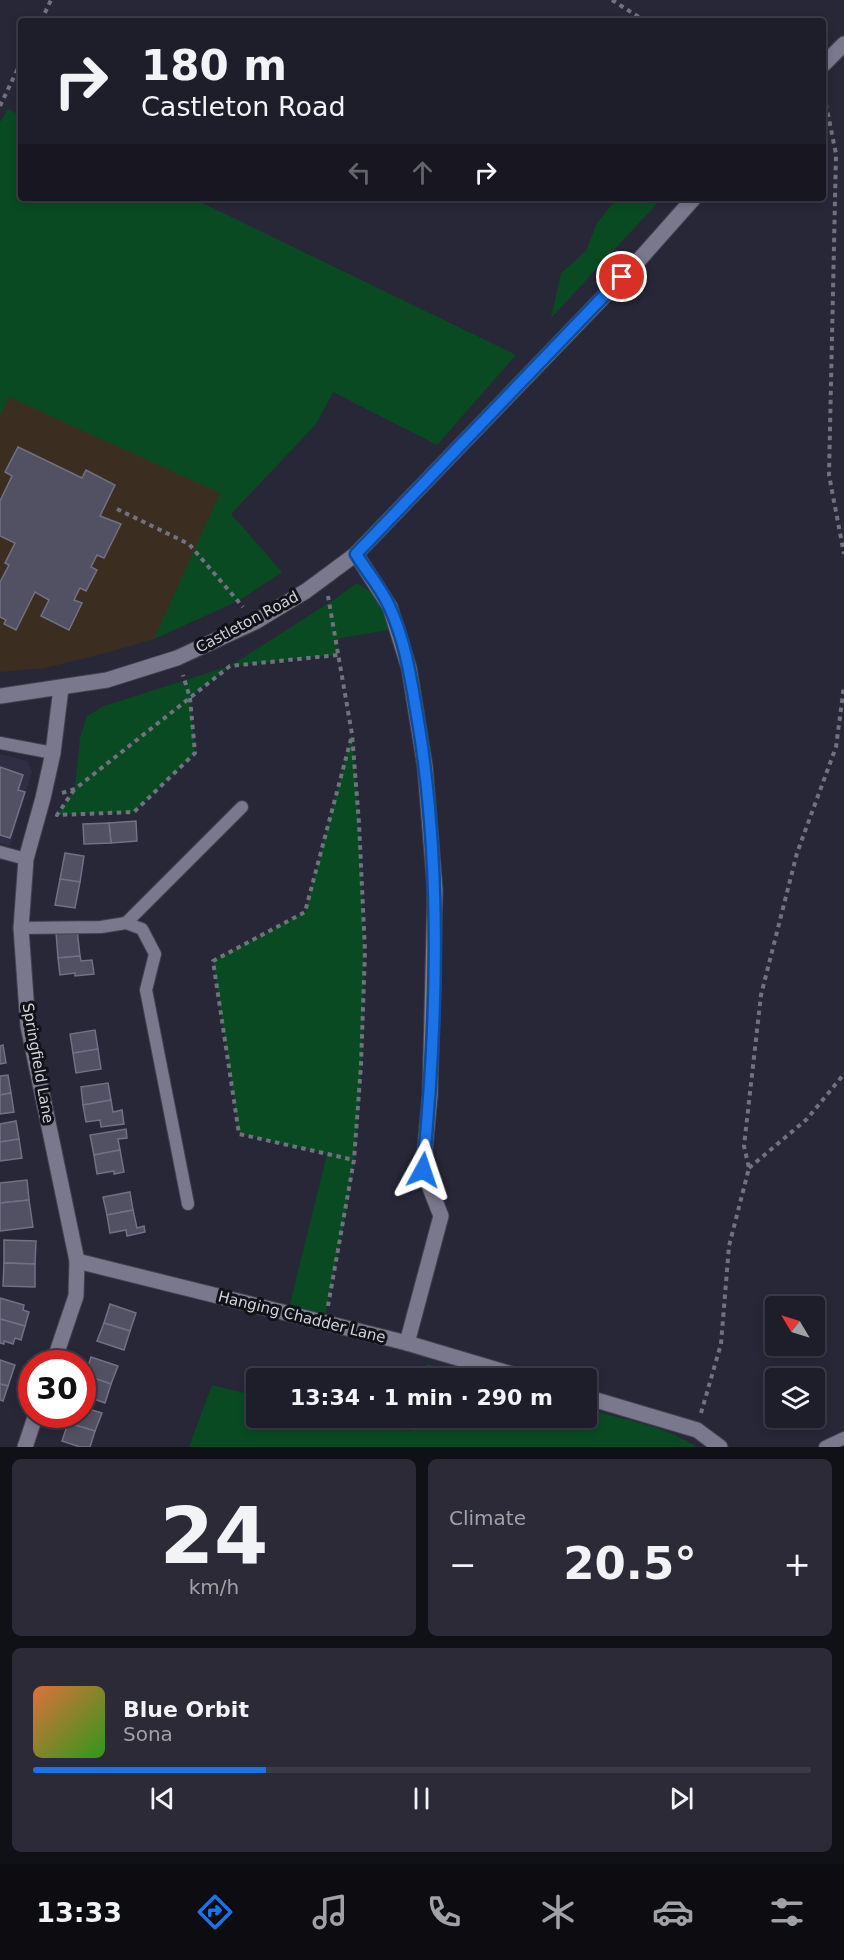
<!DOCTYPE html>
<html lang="en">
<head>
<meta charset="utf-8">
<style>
  body { margin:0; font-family:"DejaVu Sans",sans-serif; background:#2b2a36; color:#f1f3f6; height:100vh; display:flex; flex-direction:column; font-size:22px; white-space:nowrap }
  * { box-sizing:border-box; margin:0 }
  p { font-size:20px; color:#a1a2a8 }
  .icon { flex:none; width:33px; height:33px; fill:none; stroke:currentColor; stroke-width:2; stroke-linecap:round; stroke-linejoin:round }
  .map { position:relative; height:1447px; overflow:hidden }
  .sheet { display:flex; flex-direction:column; gap:12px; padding:12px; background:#101017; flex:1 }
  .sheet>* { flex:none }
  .guide { position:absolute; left:18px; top:18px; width:808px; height:183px; border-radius:6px; box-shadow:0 3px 9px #0003,0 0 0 2px #3c3b47; background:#1e1d2a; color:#f1f3f6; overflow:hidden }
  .needle { width:39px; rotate:308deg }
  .fabs { position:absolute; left:765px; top:1296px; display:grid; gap:12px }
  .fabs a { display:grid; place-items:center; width:60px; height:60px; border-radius:6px; background:#1e1d2a; box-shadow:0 3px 9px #0003,0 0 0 2px #3c3b47; font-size:30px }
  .speed { position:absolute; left:18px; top:1350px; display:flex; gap:12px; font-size:30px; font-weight:700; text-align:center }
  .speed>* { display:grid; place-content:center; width:78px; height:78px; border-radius:50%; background:#1e1d2a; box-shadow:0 3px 9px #0003,0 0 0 2px #3c3b47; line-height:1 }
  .speed .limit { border:9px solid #d22; background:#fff; color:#111 }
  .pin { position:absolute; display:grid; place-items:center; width:51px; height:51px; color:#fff; margin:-26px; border:3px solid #fff; border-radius:50%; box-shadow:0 2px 6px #0007 }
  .me { position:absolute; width:66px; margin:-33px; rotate:5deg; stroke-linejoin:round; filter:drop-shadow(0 0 4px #0008) }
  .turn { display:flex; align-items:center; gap:21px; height:126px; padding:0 24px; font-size:27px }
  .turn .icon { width:78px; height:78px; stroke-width:2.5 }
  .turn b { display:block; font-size:42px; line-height:51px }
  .lanes { display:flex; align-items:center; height:57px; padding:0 24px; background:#0003; justify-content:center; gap:30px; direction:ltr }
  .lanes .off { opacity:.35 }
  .big { font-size:45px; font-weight:700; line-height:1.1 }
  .sheet .widget { flex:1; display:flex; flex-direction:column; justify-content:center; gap:9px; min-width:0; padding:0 21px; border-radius:9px; background:#2b2a36 }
  .sheet .dial { align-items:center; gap:0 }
  .dial b { font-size:78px; line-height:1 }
  .song { display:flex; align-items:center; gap:18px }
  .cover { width:72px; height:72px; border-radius:9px; background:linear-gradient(135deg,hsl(20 70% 55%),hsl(110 70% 35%)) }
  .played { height:6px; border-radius:3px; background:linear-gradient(90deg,#1a73e8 30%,#3c3b47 30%) }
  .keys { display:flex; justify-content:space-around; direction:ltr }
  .heat { display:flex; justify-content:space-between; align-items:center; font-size:33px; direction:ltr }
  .sheet .tiles { flex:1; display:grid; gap:12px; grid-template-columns:1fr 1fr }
  .widget:last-child { grid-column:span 2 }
  .trip { position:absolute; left:246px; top:1368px; width:351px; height:60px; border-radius:6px; background:#1e1d2a; box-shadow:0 3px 9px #0003,0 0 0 2px #3c3b47; font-weight:700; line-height:60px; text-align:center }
  .tab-bar { display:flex; height:96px; justify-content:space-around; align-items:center; background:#0c0c11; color:#a1a2a8 }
  .tab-bar .icon { width:42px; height:42px }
  .tab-bar .selected { color:#1a73e8 }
  .tab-bar b { font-size:27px; color:#f1f3f6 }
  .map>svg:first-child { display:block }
  .built { fill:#302e45 }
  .education { fill:#3b2e20 }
  .green { fill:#094a23 }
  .building { fill:#525164; stroke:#717084; stroke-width:1.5 }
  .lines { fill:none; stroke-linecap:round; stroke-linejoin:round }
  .service-casing { stroke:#434250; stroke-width:14 }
  .minor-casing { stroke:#434250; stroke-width:17 }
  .tertiary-casing { stroke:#434250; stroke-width:17 }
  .path { stroke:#727180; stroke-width:4; stroke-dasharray:4.5 4.5; stroke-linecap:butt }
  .service { stroke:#79788c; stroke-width:12 }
  .minor { stroke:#79788c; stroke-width:15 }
  .tertiary { stroke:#79788c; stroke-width:15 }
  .route-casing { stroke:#114b97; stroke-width:15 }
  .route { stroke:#1a73e8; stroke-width:10 }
  .labels { text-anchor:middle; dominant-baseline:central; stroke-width:6; stroke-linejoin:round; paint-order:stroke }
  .street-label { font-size:15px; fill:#d1d1dc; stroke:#111118 }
</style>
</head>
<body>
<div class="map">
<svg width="844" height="1447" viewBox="0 0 844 1447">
  <rect width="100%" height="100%" fill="#282738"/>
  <!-- built -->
  <polygon class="built" points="0,754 27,761 32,772 10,846 0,843"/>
  <!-- education -->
  <polygon class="education" points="0,215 316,424 231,514 282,572 238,601 154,639 106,653 45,668 0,672"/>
  <!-- green -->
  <g class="green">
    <polygon points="8,109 21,116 21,198 192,198 516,355 437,445 333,392 316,424 231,514 282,572 238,601 154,639 220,493 9,397 0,415 0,122"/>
    <polygon points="617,198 662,198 551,318 561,273 586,251 597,223"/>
    <polygon points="357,583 373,593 393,629 336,639 338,655 230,666 190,697 195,753 134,812 57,815 75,789 80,738 87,716 104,706 230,666 335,599"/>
    <path d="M 352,734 C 364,875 370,1018 354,1160 C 347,1212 336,1264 325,1316 L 289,1308 L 327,1154 L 239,1134 L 213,961 L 305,912 Z"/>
    <polygon points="427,1364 477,1378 423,1378"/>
    <path d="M 212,1385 L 256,1396 L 256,1418 L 350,1418 L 410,1431 L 414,1418 L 586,1418 L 587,1410 C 623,1419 664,1425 696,1447 L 189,1447 Z"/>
  </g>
  <!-- building -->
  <g class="building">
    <polygon points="18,447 82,478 86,470 115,485 100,516 121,524 104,558 97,555 91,567 97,570 86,591 80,588 74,600 82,603 69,630 41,616 49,600 35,592 16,630 4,624 6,620 0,617 0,582 9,565 5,563 15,543 0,536 0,501 12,476 5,472"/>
    <polygon points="0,767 23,775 18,790 25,792 10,838 0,835"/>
    <polygon points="136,821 137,841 111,843 109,823"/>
    <polygon points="109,823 111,843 84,844 83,824"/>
    <polygon points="65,853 84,856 80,882 60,879"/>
    <polygon points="60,879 80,882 75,908 55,905"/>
    <polygon points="77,929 80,956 58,958 56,932"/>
    <polygon points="80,956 81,961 92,960 94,974 75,976 75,973 60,975 58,958"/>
    <polygon points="95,1030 98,1049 73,1053 70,1034"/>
    <polygon points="3,1045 6,1063 0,1064 0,1046"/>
    <polygon points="98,1049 101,1069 76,1073 73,1053"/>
    <polygon points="8,1075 11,1093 0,1095 0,1076"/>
    <polygon points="108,1083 111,1100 83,1105 81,1087"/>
    <polygon points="11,1093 14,1112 0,1114 0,1095"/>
    <polygon points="111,1100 113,1112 122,1110 124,1124 101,1127 100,1120 86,1122 83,1105"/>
    <polygon points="16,1121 19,1139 0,1142 0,1124"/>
    <polygon points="126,1129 127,1138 118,1139 120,1150 94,1155 90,1135"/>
    <polygon points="19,1139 22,1158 0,1161 0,1142"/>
    <polygon points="120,1150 124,1172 114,1174 114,1171 97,1174 94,1155"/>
    <polygon points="27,1180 29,1200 0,1203 0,1183"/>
    <polygon points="130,1192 133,1210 107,1215 103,1197"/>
    <polygon points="29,1200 33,1227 0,1231 0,1203"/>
    <polygon points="133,1210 137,1228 144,1226 145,1232 127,1236 126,1230 110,1233 107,1215"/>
    <polygon points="4,1240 36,1241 35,1264 4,1263"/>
    <polygon points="4,1263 35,1264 35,1287 3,1286"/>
    <polygon points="0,1298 24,1305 23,1310 29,1312 25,1326 0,1319"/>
    <polygon points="110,1304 136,1313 130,1331 104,1323"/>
    <polygon points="0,1319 25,1326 21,1340 15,1338 13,1344 4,1341 4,1344 0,1343"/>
    <polygon points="104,1323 130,1331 124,1350 97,1341"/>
    <polygon points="91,1357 118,1366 111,1384 85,1375"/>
    <polygon points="0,1360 15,1365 8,1386 0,1384"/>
    <polygon points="85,1375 111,1384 105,1403 82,1395"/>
    <polygon points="0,1384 8,1386 3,1401 0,1400"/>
    <polygon points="82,1407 102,1413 95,1431 68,1423 71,1414 82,1414"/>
    <polygon points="68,1423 95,1431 90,1447 80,1447 62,1441"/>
  </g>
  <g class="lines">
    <defs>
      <g id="service">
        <polyline points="0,743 53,753"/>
        <polyline points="0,852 26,859"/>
        <polyline points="126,923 242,807"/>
        <polyline points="21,928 101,927 126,923 142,929 155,954 146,990 188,1204"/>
        <polyline points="825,1447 844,1438"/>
      </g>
      <g id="minor">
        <polyline points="356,554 390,607 409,668 425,767 435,890 430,1095 423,1170 441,1216 407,1343"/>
        <polyline points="77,1261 407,1343 525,1378"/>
        <polyline points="53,1364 76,1296 77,1261 28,1026 21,928 26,859 43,798 53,753 61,688"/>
        <polyline points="586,1397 697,1430 720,1447"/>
        <polyline points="25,1447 36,1414"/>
      </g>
      <g id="tertiary">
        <polyline points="824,64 844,44"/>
        <polyline points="0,696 107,680 177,658 255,622 306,591 356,554 639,260 694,198"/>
      </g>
    </defs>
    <!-- service casing -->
    <use href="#service" class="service-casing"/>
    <!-- minor casing -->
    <use href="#minor" class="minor-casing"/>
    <!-- tertiary casing -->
    <use href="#tertiary" class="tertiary-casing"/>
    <!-- path -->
    <g class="path">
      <polyline points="612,0 645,21"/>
      <polyline points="41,21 51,0"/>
      <polyline points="824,95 836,154 829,475 844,554"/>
      <polyline points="0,106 21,62"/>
      <polyline points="117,509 189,544 243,607"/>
      <polyline points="351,739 305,912 213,961 239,1134 354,1160"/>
      <polyline points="74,790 57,815 134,812 195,753 190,698 183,675"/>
      <polyline points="62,793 75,789 230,666 338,655"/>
      <polyline points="749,1168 807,1119 844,1074"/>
      <polyline points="328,1306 354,1160 361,1065 365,951 359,823 352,734 328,596"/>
      <polyline points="701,1413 721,1344 729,1246 749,1168 744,1146 761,995 797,853 836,747 844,686"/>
    </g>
    <!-- service -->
    <use href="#service" class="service"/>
    <!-- minor -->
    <use href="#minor" class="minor"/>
    <!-- tertiary -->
    <use href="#tertiary" class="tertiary"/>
  </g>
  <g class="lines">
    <defs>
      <path id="route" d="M 423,1170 C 437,1024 442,873 419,727 C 412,687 407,645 390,608 C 382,589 367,572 356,554 L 622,277"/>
    </defs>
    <!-- route casing -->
    <use href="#route" class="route-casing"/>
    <!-- route -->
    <use href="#route" class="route"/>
  </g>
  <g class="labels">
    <!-- street labels -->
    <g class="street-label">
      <text transform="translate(247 622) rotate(-28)">Castleton Road</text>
      <text transform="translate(38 1063) rotate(80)">Springfield Lane</text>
      <text transform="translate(302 1317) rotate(14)">Hanging Chadder Lane</text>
    </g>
  </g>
</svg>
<div class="fabs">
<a><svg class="needle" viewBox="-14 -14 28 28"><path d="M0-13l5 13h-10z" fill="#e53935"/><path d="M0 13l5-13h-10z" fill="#a1a2a8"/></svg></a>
<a><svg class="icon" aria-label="layers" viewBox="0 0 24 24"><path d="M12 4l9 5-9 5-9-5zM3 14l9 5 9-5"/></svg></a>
</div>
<div class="speed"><div class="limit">30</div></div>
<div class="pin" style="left:622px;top:277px;background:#d93025"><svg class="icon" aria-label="arrive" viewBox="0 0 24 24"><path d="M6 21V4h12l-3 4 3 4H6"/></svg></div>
<svg class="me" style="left:423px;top:1170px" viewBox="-20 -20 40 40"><path d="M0-17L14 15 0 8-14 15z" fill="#1a73e8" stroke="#fff" stroke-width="4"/></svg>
<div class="trip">13:34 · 1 min · 290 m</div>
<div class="guide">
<div class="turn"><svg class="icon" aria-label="right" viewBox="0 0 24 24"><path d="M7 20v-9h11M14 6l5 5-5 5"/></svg><div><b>180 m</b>Castleton Road</div></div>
<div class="lanes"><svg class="icon off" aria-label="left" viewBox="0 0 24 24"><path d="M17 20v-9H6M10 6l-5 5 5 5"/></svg><svg class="icon off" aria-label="ahead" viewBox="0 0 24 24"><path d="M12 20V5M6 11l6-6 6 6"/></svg><svg class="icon" aria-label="right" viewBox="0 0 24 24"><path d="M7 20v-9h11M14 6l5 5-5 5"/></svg></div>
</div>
</div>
<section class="sheet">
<div class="tiles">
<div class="widget dial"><b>24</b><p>km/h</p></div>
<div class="widget"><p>Climate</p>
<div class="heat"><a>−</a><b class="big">20.5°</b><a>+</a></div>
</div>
<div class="widget">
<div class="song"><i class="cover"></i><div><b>Blue Orbit</b><p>Sona</p></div></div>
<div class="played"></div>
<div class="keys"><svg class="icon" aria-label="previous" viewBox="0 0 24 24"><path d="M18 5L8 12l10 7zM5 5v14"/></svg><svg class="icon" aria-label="pause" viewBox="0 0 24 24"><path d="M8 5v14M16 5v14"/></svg><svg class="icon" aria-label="next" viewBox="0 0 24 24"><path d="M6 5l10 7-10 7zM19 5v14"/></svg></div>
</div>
</div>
</section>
<nav class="tab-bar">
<b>13:33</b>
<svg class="icon selected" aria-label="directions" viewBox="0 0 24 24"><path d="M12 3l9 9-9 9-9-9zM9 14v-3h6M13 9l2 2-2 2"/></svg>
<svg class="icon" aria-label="music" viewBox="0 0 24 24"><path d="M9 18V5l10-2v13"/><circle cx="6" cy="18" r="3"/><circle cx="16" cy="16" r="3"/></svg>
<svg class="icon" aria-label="phone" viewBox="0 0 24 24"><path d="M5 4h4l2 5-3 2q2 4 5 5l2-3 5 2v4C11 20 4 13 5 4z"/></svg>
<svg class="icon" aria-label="climate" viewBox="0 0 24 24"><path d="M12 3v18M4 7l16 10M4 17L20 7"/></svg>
<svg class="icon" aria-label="car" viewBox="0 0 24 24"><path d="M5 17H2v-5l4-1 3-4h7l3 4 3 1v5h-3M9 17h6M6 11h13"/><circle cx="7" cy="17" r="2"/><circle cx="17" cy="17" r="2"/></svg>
<svg class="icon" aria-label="filters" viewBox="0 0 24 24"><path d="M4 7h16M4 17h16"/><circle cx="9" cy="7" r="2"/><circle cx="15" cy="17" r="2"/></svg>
</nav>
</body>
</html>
